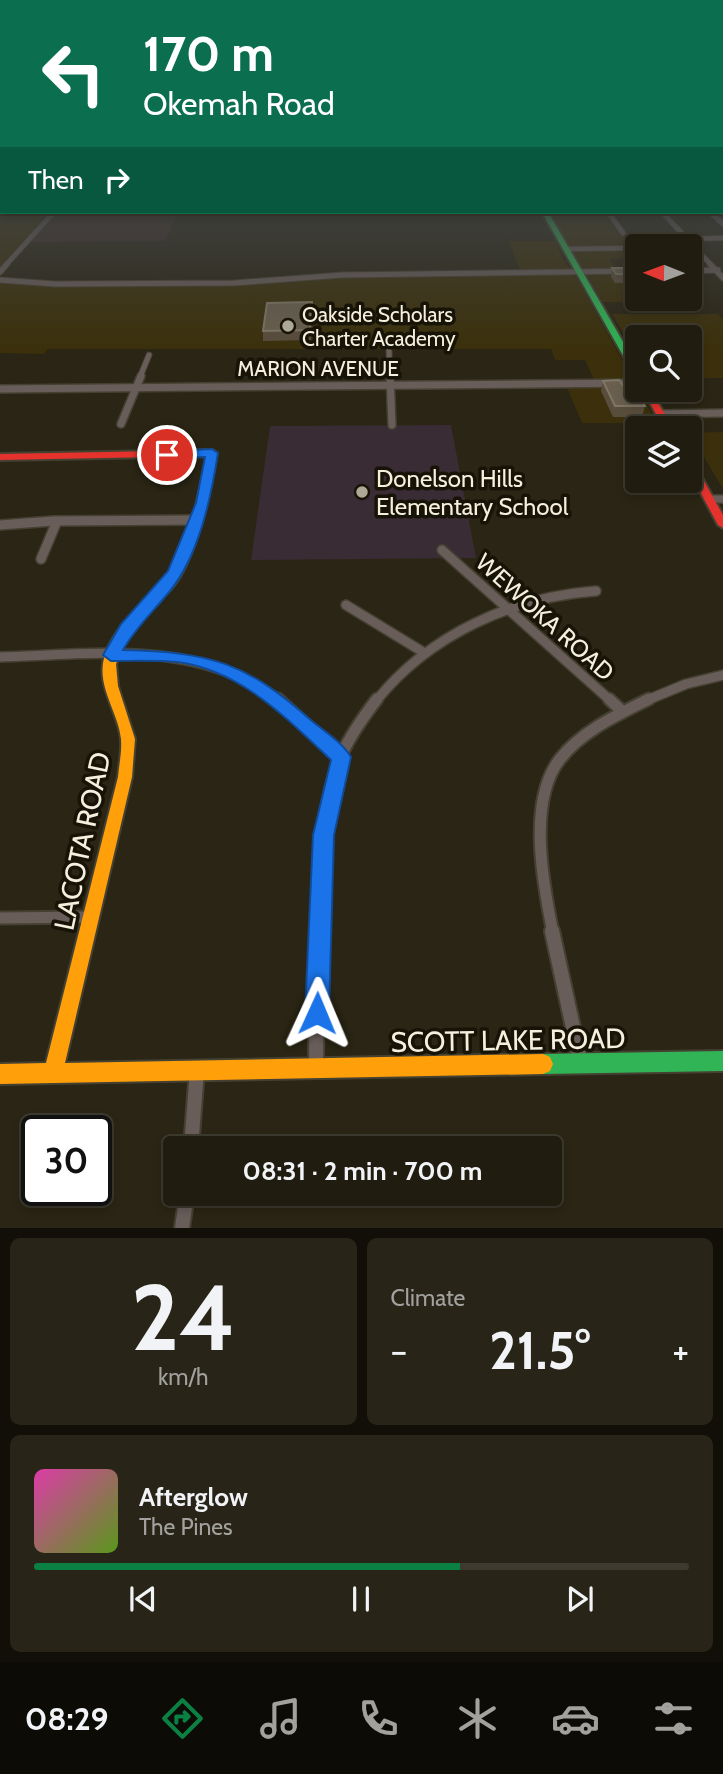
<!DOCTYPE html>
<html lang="en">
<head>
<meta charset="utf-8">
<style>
  body { margin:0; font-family:Cabin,sans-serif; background:#282518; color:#f1f3f6; height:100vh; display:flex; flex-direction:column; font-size:26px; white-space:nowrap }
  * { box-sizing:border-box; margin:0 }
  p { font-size:23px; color:#a2a19e }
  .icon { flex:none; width:38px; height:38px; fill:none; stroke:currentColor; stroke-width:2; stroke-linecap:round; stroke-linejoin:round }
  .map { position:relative; height:1228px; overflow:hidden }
  .details { display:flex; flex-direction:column; gap:10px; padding:10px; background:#120f08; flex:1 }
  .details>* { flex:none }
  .banner { position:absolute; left:0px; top:0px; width:724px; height:214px; box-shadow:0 4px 10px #0003,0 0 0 2px #3d3a2f; background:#0b6e4f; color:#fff; overflow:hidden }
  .needle { width:46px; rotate:271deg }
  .tools { position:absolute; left:625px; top:234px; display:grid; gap:14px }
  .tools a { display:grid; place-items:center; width:77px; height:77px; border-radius:7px; background:#201c0f; box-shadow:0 4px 10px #0003,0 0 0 2px #3d3a2f; font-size:35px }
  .speed { position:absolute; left:21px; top:1115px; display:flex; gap:14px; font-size:35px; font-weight:700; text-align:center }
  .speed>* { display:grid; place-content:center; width:91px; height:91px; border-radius:50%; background:#201c0f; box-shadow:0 4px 10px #0003,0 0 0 2px #3d3a2f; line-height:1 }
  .speed .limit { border:4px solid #111; border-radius:10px; background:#fff; color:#111 }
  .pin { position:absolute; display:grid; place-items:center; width:60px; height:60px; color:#fff; margin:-30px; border:4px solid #fff; border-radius:50%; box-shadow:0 2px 7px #0007 }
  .me { position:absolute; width:77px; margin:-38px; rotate:1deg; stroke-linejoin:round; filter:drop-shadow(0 0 5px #0008) }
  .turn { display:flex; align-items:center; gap:24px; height:147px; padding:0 28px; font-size:32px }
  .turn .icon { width:91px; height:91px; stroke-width:2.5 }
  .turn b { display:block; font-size:49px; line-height:60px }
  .then { display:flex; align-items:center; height:66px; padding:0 28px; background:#0003; gap:14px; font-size:26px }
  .big { font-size:52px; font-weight:700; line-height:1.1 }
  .details .tile { flex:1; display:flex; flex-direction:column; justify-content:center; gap:10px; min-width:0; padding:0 24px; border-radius:10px; background:#282518 }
  .details .dial { align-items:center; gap:0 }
  .dial b { font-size:91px; line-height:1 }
  .song { display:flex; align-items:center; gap:21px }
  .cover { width:84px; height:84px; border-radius:10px; background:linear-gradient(135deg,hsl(320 70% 55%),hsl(90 70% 35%)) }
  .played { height:7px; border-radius:4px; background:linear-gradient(90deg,#0b8043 65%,#3d3a2f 65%) }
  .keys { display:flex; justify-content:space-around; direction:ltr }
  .heat { display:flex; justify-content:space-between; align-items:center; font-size:38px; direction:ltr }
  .details .tiles { flex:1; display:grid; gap:10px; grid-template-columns:1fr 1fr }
  .tile:last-child { grid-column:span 2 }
  .trip { position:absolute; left:163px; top:1136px; width:399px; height:70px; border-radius:7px; background:#201c0f; box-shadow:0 4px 10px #0003,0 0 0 2px #3d3a2f; font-weight:700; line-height:70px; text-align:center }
  .tabs { display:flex; height:112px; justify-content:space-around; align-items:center; background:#0d0b06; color:#a2a19e }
  .tabs .icon { width:49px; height:49px }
  .tabs .selected { color:#0b8043 }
  .tabs b { font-size:32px; color:#f1f3f6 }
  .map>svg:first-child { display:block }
  .built { fill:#3b300b }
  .industrial { fill:#3d2c26 }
  .education { fill:#392c35 }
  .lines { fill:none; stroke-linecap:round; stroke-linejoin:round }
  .street-far5-casing { stroke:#454132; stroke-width:6 }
  .street-far4-casing { stroke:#454132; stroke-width:7 }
  .street-far3-casing { stroke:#454132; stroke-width:10 }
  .street-far2-casing { stroke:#454132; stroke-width:12 }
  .street-far1-casing { stroke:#454132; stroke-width:15 }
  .street-casing { stroke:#454132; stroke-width:18 }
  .fast-casing { stroke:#454132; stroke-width:4 }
  .slow-casing { stroke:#454132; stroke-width:4 }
  .jam-casing { stroke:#454132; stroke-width:4 }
  .street-far5 { stroke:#695d5a; stroke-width:4.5 }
  .street-far4 { stroke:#695d5a; stroke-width:5 }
  .street-far3 { stroke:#695d5a; stroke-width:7 }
  .street-far2 { stroke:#695d5a; stroke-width:9 }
  .street-far1 { stroke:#695d5a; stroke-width:11 }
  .street { stroke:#695d5a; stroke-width:14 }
  .fast { fill:#30b455; fill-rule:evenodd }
  .slow { fill:#ff9f0a; fill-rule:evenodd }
  .jam { fill:#e5322d; fill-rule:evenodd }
  .wall { fill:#594d3c }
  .building { fill:#6a5f4e; stroke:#7f7664; stroke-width:2 }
  .route { fill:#1a73e8; stroke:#114b97; stroke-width:2 }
  .poi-dot { fill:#aea997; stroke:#171307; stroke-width:2.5 }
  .labels { text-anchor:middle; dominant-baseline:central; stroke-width:7; stroke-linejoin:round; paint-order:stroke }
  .far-poi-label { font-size:21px; fill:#f5f0de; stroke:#171307; text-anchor:start }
  .far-street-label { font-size:21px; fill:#f5f0de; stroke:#171307 }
  .poi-label { font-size:24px; fill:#f5f0de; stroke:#171307; text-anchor:start }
  .street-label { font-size:24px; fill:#f5f0de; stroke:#171307 }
  .near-street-label { font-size:28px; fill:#f5f0de; stroke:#171307 }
</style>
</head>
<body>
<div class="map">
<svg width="723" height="1228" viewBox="0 0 723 1228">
  <rect width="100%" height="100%" fill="#2a2514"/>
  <!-- built -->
  <g class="built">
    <polygon points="0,178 2,212 49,212 0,269"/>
    <polygon points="550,212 612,214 629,235 625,235 627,238 624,239 632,249 623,250 629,258 610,259 616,269 636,273 637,299 646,302 603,302"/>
    <polygon points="509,241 556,241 563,259 579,282 657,423 582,423 566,385 596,384 585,360 555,360 551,349 48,349 44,354 0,353 0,282 39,286 244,285 340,277 522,275"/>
    <polygon points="612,314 718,314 723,320 723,378 690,378 690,338 637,338 637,357"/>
    <polygon points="723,432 723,489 690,433"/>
  </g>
  <!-- industrial -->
  <polygon class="industrial" points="56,212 178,212 165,241 30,242"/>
  <!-- education -->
  <polygon class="education" points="451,425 476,558 251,560 270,426"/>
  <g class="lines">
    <defs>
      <g id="street-far5">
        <polyline points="608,212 623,233"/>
        <polyline points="662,212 712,266"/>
        <polyline points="710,212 723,224"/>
        <polyline points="546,213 687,212"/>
        <polyline points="686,239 723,238"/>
        <polyline points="567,249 637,248"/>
        <polyline points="5,266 54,212"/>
      </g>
      <g id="street-far4">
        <polyline points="710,264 723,278"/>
        <polyline points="690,271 718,270"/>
        <polyline points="0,272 7,264"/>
        <polyline points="0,280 55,284 234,283 342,275 637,271"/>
        <polyline points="389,351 390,377"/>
        <polyline points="140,377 149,355"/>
      </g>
      <g id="street-far3">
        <polyline points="390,376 392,425"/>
        <polyline points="0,389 637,383"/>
        <polyline points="660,414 723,413"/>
        <polyline points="121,424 141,376"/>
        <polyline points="708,499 723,499"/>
      </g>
      <g id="street-far2">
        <polyline points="0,525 53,521 198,520"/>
        <polyline points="442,550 611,701"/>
        <polyline points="41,559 57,521"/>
        <polyline points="346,605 423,652"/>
        <path d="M 0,657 C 95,654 199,639 280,701"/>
        <path d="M 376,701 C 429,635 512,597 596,591"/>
        <polyline points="645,701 686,684 723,675"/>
      </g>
      <g id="street-far1">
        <polyline points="278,699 341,757"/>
        <polyline points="609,699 623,712"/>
        <polyline points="0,918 93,917"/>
        <path d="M 317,933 C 318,881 321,802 342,754 C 351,734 364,716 377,699"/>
        <path d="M 553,933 C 543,884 527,801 560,759 C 582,731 617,715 649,699"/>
      </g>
      <g id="street">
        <polyline points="552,931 581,1064"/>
        <polyline points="316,1068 317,931"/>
        <polyline points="191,1148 197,1070"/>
        <polyline points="182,1228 187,1194"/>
      </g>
      <g id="fast">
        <polygon points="542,212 548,212 637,366 637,375 633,373"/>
        <polygon points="723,1051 723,1071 543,1074 536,1071 533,1064 536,1057 543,1054"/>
      </g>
      <path id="slow" d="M 159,590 L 165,594 L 126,639 L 116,664 L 118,686 L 135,739 L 132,777 L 65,1063 L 543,1054 L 550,1057 L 553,1064 L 550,1071 L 543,1074 L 0,1084 L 0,1064 L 46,1063 L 118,777 C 119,765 122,752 121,739 C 118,711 95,685 105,655 C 114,629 136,610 155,591 Z"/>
      <g id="jam">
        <polygon points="643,390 651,390 673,429 664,429"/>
        <path d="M 212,450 L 217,453 C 211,486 192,584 159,598 L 153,594 C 160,585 167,577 172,567 C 192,533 199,494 207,456 L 0,460 L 0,454 Z"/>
        <polygon points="690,462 695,465 723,515 723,528 718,525 690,473"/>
      </g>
    </defs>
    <!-- street-far5 casing -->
    <use href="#street-far5" class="street-far5-casing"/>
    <!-- street-far4 casing -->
    <use href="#street-far4" class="street-far4-casing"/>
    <!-- street-far3 casing -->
    <use href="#street-far3" class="street-far3-casing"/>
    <!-- street-far2 casing -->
    <use href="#street-far2" class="street-far2-casing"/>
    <!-- street-far1 casing -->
    <use href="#street-far1" class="street-far1-casing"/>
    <!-- street casing -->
    <use href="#street" class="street-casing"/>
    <!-- fast casing -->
    <use href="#fast" class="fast-casing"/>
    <!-- slow casing -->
    <use href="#slow" class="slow-casing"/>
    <!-- jam casing -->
    <use href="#jam" class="jam-casing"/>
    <!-- street-far5 -->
    <use href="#street-far5" class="street-far5"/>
    <!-- street-far4 -->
    <use href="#street-far4" class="street-far4"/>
    <!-- street-far3 -->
    <use href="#street-far3" class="street-far3"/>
    <!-- street-far2 -->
    <use href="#street-far2" class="street-far2"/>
    <!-- street-far1 -->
    <use href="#street-far1" class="street-far1"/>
    <!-- street -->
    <use href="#street" class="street"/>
    <!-- fast -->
    <use href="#fast" class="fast"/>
    <!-- slow -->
    <use href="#slow" class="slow"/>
    <!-- jam -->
    <use href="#jam" class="jam"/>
  </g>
  <!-- wall -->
  <g class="wall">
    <polygon points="612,268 628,274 627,283 615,283 611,277"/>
    <polygon points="312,302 311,340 263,341 263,331"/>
    <polygon points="603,381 629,394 645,406 642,417 613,417 601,391"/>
  </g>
  <!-- building -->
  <g class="building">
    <polygon points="612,268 624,268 628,274 616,274"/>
    <polygon points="312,302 310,330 263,331 267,303"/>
    <polygon points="619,380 629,394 638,394 645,406 615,406 603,381"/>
  </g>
  <!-- sky -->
  <linearGradient id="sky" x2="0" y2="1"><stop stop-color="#17140b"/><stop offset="0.51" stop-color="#444645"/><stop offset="1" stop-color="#444645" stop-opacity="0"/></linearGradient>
  <rect width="723" height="350" fill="url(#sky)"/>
  <!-- route -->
  <path class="route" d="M 212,449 L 218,453 C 211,498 199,555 170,591 C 154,611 136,627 123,650 C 210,652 246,662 312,721 C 324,731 343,743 351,757 L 334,835 L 329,1013 L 326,1022 L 317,1025 L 309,1022 L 305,1013 L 313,835 L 331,760 C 286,718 241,670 177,662 C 155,660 133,661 111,661 L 103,655 L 121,624 L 168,571 L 196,503 L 205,457 L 167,458 L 161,455 L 167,451 Z"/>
  <!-- markers -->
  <g class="poi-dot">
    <circle cx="288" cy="326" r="7"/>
    <circle cx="362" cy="492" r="7"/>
  </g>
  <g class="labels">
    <!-- far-poi labels -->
    <g class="far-poi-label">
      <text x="302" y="314">Oakside Scholars<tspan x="302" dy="24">Charter Academy</tspan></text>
    </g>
    <!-- far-street labels -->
    <g class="far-street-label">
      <text x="318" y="368">MARION AVENUE</text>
    </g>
    <!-- poi labels -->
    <g class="poi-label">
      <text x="376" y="478">Donelson Hills<tspan x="376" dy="28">Elementary School</tspan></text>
    </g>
    <!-- street labels -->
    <g class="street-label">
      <text transform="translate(545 617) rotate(42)">WEWOKA ROAD</text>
    </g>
    <!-- near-street labels -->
    <g class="near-street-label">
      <text transform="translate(82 841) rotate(-78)">LACOTA ROAD</text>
      <text transform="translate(508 1040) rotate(-1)">SCOTT LAKE ROAD</text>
    </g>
  </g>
</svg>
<div class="tools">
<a><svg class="needle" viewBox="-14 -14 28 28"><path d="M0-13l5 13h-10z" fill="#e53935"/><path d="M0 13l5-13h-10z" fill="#a2a19e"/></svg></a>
<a><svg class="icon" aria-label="search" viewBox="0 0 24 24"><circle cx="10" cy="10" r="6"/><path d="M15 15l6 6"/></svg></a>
<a><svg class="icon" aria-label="layers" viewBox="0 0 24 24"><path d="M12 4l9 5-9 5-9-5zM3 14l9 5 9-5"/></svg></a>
</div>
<div class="speed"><div class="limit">30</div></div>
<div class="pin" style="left:167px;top:455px;background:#d93025"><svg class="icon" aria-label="arrive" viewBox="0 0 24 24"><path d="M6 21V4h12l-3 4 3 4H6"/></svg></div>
<svg class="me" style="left:317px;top:1013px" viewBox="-20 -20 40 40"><path d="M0-17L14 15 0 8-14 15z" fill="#1a73e8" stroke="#fff" stroke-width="4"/></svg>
<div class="trip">08:31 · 2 min · 700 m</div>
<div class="banner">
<div class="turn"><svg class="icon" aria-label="left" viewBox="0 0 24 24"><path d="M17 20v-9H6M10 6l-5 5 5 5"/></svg><div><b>170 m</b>Okemah Road</div></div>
<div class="then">Then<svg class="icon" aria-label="right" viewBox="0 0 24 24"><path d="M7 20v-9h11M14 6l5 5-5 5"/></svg></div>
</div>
</div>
<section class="details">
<div class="tiles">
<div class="tile dial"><b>24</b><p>km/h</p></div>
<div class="tile"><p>Climate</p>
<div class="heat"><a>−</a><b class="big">21.5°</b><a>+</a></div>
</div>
<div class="tile">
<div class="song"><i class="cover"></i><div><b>Afterglow</b><p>The Pines</p></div></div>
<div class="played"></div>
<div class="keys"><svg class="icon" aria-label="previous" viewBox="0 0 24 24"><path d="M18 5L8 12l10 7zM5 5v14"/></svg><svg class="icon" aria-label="pause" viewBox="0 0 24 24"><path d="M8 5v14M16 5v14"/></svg><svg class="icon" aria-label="next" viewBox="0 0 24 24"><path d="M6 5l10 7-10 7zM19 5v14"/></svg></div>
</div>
</div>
</section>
<nav class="tabs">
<b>08:29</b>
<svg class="icon selected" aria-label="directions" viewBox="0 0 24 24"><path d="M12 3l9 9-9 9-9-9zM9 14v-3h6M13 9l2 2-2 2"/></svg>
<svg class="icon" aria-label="music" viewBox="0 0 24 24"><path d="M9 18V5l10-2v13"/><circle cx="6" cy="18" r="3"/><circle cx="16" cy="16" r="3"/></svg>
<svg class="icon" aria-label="phone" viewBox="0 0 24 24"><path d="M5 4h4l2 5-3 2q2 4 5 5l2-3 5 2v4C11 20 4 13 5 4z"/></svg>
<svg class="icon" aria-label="climate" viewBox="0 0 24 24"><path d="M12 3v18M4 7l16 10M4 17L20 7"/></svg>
<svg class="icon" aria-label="car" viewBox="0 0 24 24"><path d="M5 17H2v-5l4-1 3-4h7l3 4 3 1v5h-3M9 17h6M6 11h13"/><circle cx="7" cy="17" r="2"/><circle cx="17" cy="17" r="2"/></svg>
<svg class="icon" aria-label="filters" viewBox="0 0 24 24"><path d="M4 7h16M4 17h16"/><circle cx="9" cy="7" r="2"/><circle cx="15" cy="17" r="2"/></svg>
</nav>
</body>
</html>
